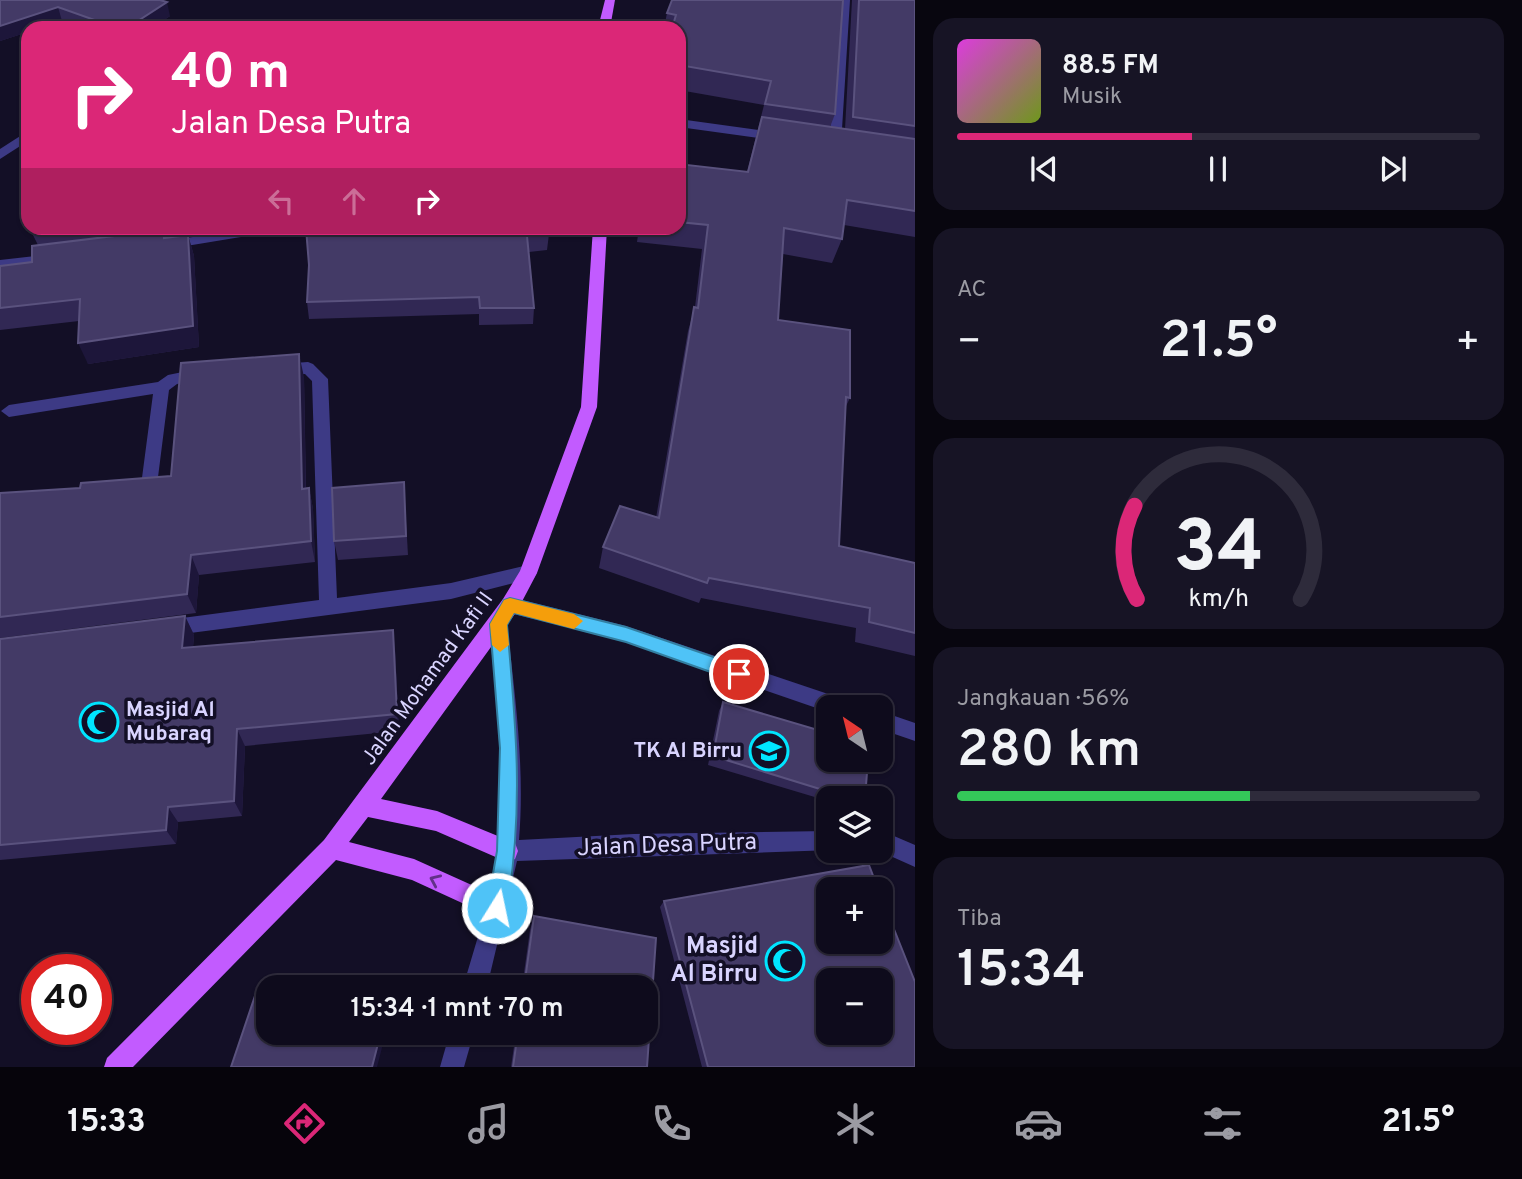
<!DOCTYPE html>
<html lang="id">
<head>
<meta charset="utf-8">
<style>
  body { margin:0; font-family:Overpass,sans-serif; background:#171425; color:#f1f3f6; height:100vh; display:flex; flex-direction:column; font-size:26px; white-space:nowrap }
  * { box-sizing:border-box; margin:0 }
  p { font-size:23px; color:#9b9ba3 }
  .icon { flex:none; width:38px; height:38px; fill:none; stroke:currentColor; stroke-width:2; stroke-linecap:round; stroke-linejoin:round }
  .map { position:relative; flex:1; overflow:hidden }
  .side { display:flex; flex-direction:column; gap:18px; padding:18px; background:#08060f; width:607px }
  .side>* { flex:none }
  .hud { position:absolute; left:21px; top:21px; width:665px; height:214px; border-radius:21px; box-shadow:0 2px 5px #0004,0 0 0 2px #2e2b3b; background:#db2777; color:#fff; overflow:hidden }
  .needle { width:46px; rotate:325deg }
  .tools { position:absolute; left:816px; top:695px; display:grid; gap:14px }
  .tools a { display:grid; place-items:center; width:77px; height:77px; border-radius:14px; background:#0e0b1c; box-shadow:0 2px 5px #0004,0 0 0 2px #2e2b3b; font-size:35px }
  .speed { position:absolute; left:21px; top:954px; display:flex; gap:14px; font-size:35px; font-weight:700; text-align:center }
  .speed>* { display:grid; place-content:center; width:91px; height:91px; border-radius:50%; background:#0e0b1c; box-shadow:0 2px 5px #0004,0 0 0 2px #2e2b3b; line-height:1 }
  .speed .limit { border:10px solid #d22; background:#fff; color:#111 }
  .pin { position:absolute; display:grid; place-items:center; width:60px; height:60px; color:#fff; margin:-30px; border:4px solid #fff; border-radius:50%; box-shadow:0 2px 7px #0007 }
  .me { position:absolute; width:77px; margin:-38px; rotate:10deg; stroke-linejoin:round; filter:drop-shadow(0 0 5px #0008) }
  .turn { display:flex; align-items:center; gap:24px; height:147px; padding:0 35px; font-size:32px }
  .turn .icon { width:91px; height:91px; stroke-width:2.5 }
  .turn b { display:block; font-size:49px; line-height:60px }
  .lanes { display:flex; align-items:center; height:66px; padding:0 35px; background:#0003; justify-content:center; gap:35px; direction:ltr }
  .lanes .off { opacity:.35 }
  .big { font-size:52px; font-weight:600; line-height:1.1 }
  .side .widget { flex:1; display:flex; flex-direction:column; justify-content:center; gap:10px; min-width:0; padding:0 24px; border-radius:21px; background:#171425 }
  .side .dial { align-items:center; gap:0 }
  .dial svg { height:182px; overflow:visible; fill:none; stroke:#2e2b3b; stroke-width:7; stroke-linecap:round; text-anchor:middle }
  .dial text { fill:#f1f3f6; stroke:none }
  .song { display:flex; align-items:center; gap:21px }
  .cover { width:84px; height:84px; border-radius:10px; background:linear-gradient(135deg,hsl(300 70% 55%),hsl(80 70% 35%)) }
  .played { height:7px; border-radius:4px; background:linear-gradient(90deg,#db2777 45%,#2e2b3b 45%) }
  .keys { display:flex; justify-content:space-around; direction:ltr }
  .heat { display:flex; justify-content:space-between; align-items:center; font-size:38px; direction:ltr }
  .charge { height:10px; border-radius:5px; background:linear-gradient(90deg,#34c759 56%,#2e2b3b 0) }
  .trip { position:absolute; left:256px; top:975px; width:402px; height:70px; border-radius:21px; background:#0e0b1c; box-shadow:0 2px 5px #0004,0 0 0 2px #2e2b3b; font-weight:600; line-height:70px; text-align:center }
  .menu { display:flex; height:112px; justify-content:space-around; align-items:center; background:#06040b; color:#9b9ba3 }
  .menu .icon { width:49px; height:49px }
  .menu .current { color:#db2777 }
  .menu b { font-size:32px; color:#f1f3f6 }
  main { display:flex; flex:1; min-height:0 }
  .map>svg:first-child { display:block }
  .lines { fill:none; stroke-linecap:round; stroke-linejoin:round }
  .minor { fill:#3d3a85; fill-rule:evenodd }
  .major { fill:#c25bff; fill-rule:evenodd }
  .wall { fill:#312854 }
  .shaded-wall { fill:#1d163a }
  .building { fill:#433a66; stroke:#5a527e; stroke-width:2; fill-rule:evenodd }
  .oneway { stroke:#623188 }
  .route { fill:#4fc3f7; stroke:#337fa1; stroke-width:2 }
  .slow { fill:#f59e0b }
  .labels { text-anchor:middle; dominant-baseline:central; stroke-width:7; stroke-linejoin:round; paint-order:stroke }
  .street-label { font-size:21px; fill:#d9d4ff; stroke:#130f26 }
  .poi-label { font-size:21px; font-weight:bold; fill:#d9d4ff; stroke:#130f26; text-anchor:start }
  .near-street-label { font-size:24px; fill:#d9d4ff; stroke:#130f26 }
  .near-poi-label { font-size:24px; font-weight:bold; fill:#d9d4ff; stroke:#130f26; text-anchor:end }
</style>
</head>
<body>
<main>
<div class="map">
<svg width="915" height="1067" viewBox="0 0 915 1067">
  <rect width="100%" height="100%" fill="#130f26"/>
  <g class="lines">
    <!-- minor -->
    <g class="minor">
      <polygon points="840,0 850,0 841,145 835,149 829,145"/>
      <polygon points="679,119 780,133 786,137 780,141 679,127"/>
      <polygon points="28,131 28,141 0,159 0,149"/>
      <polygon points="248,228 278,228 271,232 168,249 161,245 168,241"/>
      <polygon points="53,254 58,256 58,262 0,270 0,260"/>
      <polygon points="308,362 313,364 328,379 337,598 451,583 528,565 534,568 537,573 534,578 451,599 167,636 160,634 158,628 160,622 167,620 319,600 312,381 305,374 279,376 271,370 279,364"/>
      <polygon points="202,368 210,374 207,378 177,384 169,390 156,493 154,498 142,498 140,493 153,394 9,417 1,411 9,405 158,382 168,375"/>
      <polygon points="510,597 626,626 840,698 847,701 850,707 828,707 828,712 626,642 510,613 503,611 501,605 503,599"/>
      <path d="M 498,616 L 505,618 L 507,624 C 515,696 525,768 519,840 L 634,834 L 828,831 L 828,850 L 833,850 L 517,861 L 487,987 L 463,987 C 476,943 491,898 496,853 C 506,777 496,700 489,624 L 491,618 Z"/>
      <polygon points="880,711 915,723 915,741 880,729"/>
      <polygon points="880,830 915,845 915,867 877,850 880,850"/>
      <polygon points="450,1032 474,1032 464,1067 440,1067"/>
    </g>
    <!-- major -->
    <g class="major">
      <polygon points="605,0 615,0 610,28 598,28"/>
      <polygon points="593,228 607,228 597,407 537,573 517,611 381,799 437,811 515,843 518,851 515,859 507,862 436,831 368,817 349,842 414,859 505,900 508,908 505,916 497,919 412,880 336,860 133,1067 104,1067 107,1058 324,840 503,599 520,571 581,407"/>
    </g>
  </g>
  <!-- wall -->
  <g class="wall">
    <polygon points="0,0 170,16 152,28 82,28 62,21 40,28 28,28 28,32 0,41"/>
    <polygon points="672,0 835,114 830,127 845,129 852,0 915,0 915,237 844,225 842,239 832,263 783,254 778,320 850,398 845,408 839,546 915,563 915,656 855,642 856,628 701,598 699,603 599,568 603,547 656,518 688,331 695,307 702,249 637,242 639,228 679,228 679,164 747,172 764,105 679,90 679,28 664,28 667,13"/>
    <polygon points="32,228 169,228 169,237 188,235 194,256 199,347 88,364 79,321 0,330 0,266 32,262 38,245 32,233"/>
    <polygon points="306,228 549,234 547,250 529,252 534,308 533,324 479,325 479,314 309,319 307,302 309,265"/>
    <polygon points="304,377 306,488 309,488 313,509 315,562 199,575 196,613 0,638 0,493 80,488 171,476"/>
    <polygon points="405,503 408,555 338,560 334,541"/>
    <polygon points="185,616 194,635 193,648 395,649 399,731 245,746 242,816 178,822 176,844 0,860 0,639"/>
    <polygon points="723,702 865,798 828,798 828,801 708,765 719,711"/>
    <polygon points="664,901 915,1067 702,1067 660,907"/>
    <polygon points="534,916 656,938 647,1067 511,1067 516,1032 646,1032 646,987 522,987 530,930"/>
  </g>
  <!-- shaded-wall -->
  <g class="shaded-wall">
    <polygon points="167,2 170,16 152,28 127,28"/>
    <polygon points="58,7 62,21 40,28 28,28 28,32 0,41 0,26"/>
    <polygon points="188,235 194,256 199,347 88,364 78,343"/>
    <polygon points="299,354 304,377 306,510 302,489"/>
    <polygon points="309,488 313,509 315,562 311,541"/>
    <polygon points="191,555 199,575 196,613 187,594"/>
    <polygon points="185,616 194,635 191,667 182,648"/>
    <polygon points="393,630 395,649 399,731 397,714"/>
    <polygon points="237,729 245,746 242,816 234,801"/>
    <polygon points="168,807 178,822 176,844 166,830"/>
    <polygon points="381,1032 386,1032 377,1067 372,1067"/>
  </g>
  <!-- building -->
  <g class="building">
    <polygon points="0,0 160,0 167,2 127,28 117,28 58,7 0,26"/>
    <polygon points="672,0 843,0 835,114 765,104 771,81 679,65 679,28 672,28 676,15 667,13"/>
    <polygon points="859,0 915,0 915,126 853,117"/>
    <polygon points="762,117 915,139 915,211 847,200 842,239 784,228 778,320 850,330 850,398 846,397 839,546 915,563 915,633 869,622 870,608 709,578 707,583 603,547 620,506 659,518 694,307 698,308 708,225 679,222 679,164 748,172"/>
    <polygon points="32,228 86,228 32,233"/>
    <polygon points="306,228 546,228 549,234 527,236 534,308 480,308 479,297 307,302 309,265"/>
    <polygon points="164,230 164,238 188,235 193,326 78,343 80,299 0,308 0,266 32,262 32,246"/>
    <polygon points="299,354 302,489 309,488 311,541 191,555 187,594 0,617 0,493 80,488 81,483 171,476 181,363"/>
    <polygon points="404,482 406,536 334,541 332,488"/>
    <polygon points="185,616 182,648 393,630 397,714 237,729 234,801 168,807 166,830 0,845 0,639"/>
    <polygon points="723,702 828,733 828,760 868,760 865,798 849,798 713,756"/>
    <path d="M 869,865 L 878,889 L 828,889 L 828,942 L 880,942 L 880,894 L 915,982 L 915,1067 L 708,1067 L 664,901 ZM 828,980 L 880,980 L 880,1032 L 828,1032 Z"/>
    <polygon points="534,916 656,938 647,1067 513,1067 518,1032 646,1032 646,987 524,987"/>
    <polygon points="258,987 268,990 268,1032 381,1032 372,1067 231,1067"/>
  </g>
  <!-- one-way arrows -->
  <defs><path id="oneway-chevron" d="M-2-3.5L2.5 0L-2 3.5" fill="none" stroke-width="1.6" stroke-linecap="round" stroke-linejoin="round" transform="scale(1.75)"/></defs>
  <use class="oneway" href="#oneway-chevron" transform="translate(435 880) rotate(-156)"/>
  <!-- route -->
  <path class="route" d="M 510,598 L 626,627 L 746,668 L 748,674 L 739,682 L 626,642 L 514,613 L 507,625 C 516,724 524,809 507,908 L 504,915 L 497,918 L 490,915 L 487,908 L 497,851 L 500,748 L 490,624 L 504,600 Z"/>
  <!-- slow -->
  <polygon class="slow" points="510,598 574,614 583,621 574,629 514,613 507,625 509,645 500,652 492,645 490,624 504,600"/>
  <!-- icons -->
  <defs>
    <symbol id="mosque-ring" viewBox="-11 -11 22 22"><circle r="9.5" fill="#130f26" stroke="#00e5ff" stroke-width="1.5"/><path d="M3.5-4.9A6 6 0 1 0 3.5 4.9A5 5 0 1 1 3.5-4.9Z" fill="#00e5ff"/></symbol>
    <symbol id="school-ring" viewBox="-11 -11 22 22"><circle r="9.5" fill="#130f26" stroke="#00e5ff" stroke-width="1.5"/><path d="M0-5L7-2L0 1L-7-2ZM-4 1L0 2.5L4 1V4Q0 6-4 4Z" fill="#00e5ff"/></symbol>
  </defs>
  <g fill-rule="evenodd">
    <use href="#mosque-ring" x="77" y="700" width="44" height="44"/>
    <use href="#school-ring" x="747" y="729" width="44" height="44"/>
    <use href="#mosque-ring" x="763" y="939" width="44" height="44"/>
  </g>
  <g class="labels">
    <!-- street labels -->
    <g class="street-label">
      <text transform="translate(428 679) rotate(-54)">Jalan Mohamad Kafi II</text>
    </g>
    <!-- poi labels -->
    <g class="poi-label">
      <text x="126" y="710">Masjid Al<tspan x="126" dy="24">Mubaraq</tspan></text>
      <text x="742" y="751" text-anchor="end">TK Al Birru</text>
    </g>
    <!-- near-street labels -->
    <g class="near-street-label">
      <text transform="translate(667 846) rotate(-2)">Jalan Desa Putra</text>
    </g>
    <!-- near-poi labels -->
    <g class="near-poi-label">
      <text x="758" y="947">Masjid<tspan x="758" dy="28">Al Birru</tspan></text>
    </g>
  </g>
</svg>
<div class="tools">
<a><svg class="needle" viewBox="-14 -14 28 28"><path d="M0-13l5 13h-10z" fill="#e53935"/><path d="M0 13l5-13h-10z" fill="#9b9ba3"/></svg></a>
<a><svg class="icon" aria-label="layers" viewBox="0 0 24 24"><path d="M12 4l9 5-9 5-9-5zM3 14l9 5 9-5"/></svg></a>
<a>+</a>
<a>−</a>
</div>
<div class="speed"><div class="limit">40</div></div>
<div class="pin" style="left:739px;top:674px;background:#d93025"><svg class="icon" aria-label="arrive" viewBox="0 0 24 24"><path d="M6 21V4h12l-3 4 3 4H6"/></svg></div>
<svg class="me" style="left:497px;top:908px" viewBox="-20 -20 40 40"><circle r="17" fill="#4fc3f7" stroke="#fff" stroke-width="3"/><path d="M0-11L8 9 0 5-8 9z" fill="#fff"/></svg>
<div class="trip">15:34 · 1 mnt · 70 m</div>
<div class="hud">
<div class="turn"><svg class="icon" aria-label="right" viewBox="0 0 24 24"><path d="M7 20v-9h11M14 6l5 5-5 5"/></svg><div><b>40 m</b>Jalan Desa Putra</div></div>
<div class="lanes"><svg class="icon off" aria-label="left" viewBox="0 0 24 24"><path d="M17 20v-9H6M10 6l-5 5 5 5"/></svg><svg class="icon off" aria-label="ahead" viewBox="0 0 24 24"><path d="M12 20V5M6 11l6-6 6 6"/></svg><svg class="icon" aria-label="right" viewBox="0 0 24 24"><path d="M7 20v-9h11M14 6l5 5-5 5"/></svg></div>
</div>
</div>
<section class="side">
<div class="widget">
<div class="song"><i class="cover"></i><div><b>88.5 FM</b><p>Musik</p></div></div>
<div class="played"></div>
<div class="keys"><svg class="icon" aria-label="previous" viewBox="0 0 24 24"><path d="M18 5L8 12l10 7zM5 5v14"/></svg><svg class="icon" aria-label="pause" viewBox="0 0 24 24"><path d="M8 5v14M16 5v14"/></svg><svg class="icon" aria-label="next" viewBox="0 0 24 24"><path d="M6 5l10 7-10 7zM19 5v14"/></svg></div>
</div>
<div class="widget"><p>AC</p>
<div class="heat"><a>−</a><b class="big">21.5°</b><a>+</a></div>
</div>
<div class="widget dial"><svg viewBox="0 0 100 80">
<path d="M14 69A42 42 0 1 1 86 69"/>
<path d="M14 69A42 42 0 0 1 13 28" stroke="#db2777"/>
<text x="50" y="56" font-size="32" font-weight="700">34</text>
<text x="50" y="72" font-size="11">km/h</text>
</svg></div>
<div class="widget"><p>Jangkauan · 56%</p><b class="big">280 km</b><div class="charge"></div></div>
<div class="widget"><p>Tiba</p><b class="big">15:34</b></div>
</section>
</main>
<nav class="menu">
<b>15:33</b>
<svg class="icon current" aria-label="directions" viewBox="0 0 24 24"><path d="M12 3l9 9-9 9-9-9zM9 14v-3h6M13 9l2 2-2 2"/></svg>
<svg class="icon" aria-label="music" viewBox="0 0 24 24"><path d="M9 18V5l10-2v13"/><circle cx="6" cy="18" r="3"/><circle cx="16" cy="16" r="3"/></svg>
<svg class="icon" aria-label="phone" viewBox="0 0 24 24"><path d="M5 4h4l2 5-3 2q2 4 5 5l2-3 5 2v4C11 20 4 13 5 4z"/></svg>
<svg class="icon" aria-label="climate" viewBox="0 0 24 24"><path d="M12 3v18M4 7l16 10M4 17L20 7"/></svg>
<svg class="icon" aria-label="car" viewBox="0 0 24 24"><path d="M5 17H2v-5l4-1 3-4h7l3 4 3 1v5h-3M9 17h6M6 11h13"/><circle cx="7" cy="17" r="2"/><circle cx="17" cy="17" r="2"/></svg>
<svg class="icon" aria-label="filters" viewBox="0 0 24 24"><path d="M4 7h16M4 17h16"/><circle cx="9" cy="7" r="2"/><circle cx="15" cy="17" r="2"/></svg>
<b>21.5°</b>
</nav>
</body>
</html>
